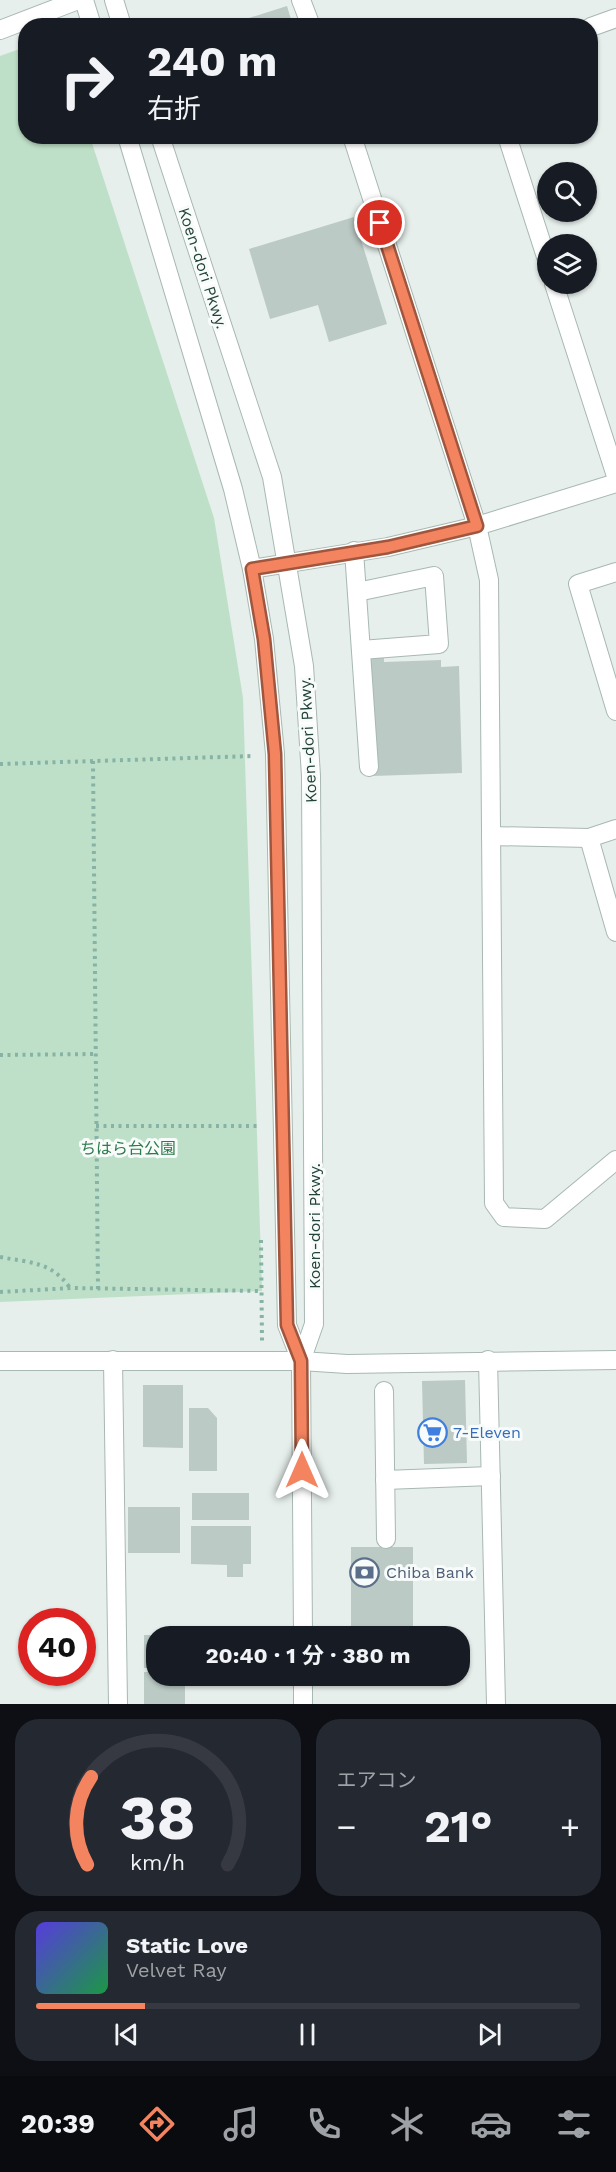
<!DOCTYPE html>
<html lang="ja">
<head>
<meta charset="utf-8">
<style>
  body { margin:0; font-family:"Work Sans","Noto Sans JP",sans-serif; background:#242831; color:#f1f3f6; height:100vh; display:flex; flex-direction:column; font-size:22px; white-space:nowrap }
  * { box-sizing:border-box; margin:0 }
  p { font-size:20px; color:#9ea1a6 }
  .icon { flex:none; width:33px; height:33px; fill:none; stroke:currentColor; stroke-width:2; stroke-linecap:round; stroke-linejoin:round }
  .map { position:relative; height:1704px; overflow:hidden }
  .details { display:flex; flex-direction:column; gap:15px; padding:15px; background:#0d0f14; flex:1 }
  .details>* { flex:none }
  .guide { position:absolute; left:18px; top:18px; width:580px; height:126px; border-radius:24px; box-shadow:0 2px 4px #0004; background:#171b24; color:#f1f3f6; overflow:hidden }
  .buttons { position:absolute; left:537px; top:162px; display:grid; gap:12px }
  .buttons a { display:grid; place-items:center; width:60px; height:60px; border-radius:50%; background:#171b24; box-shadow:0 2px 4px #0004; font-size:30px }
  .speed { position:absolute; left:18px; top:1608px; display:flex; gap:12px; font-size:30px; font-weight:700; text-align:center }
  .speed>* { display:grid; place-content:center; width:78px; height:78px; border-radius:50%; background:#171b24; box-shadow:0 2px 4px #0004; line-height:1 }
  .speed .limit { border:9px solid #d22; background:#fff; color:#111 }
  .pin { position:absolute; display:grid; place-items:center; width:51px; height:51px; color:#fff; margin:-26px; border:3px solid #fff; border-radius:50%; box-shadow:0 2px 6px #0007 }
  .me { position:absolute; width:66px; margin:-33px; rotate:0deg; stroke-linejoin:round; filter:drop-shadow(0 0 4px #0008) }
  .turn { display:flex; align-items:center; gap:21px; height:126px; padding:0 30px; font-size:27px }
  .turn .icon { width:78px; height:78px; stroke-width:2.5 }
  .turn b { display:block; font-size:42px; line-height:51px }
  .big { font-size:45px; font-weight:700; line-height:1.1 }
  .details .widget { flex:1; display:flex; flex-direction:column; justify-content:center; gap:9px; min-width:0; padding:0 21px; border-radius:24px; background:#242831 }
  .details .dial { align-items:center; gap:0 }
  .dial svg { height:156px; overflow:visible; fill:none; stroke:#363941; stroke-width:7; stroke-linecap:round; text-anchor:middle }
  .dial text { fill:#f1f3f6; stroke:none }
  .song { display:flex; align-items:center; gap:18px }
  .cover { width:72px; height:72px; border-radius:9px; background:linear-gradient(135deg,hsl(250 70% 55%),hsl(140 70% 35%)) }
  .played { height:6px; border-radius:3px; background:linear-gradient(90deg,#f4845f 20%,#363941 20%) }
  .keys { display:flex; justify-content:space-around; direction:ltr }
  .heat { display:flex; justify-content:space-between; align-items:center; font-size:33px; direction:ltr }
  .details .tiles { flex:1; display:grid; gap:15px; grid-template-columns:1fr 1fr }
  .widget:last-child { grid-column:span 2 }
  .trip { position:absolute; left:146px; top:1626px; width:324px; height:60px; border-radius:24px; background:#171b24; box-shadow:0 2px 4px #0004; font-weight:700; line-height:60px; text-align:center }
  .tab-bar { display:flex; height:96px; justify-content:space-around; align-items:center; background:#090b0e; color:#9ea1a6 }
  .tab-bar .icon { width:42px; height:42px }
  .tab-bar .active { color:#f4845f }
  .tab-bar b { font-size:27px; color:#f1f3f6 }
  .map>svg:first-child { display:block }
  .green { fill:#bfe0c8 }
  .building { fill:#bbcac4 }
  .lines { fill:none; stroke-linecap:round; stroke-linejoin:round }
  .minor-casing { stroke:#a8b8b2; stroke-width:20 }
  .path { stroke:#86b3a5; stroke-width:4; stroke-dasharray:3 4.5; stroke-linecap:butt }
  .minor { stroke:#fff; stroke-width:18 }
  .route-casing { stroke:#9f563e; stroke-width:15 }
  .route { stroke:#f4845f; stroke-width:10 }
  .labels { text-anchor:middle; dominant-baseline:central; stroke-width:6; stroke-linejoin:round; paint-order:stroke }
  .street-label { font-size:16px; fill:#24423a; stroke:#f7fbf9 }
  .park-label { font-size:16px; fill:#2d7a4b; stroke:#f7fbf9 }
  .shop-label { font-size:16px; fill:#366cbe; stroke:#f7fbf9; text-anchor:start }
  .service-label { font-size:16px; fill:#4e5e75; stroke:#f7fbf9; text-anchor:start }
</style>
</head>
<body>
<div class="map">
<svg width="616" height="1704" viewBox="0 0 616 1704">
  <rect width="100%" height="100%" fill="#e6efeb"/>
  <!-- green -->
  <polygon class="green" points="25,47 26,136 90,137 214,518 243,698 262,1291 0,1302 0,56"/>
  <!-- building -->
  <g class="building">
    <polygon points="287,6 293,26 227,26 227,25"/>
    <polygon points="354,217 387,324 329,342 318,305 270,319 249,249"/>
    <polygon points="367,657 384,657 384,662 441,660 441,667 459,666 462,773 373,776 370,674"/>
    <polygon points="465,1380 467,1463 424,1464 422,1381"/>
    <polygon points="143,1385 183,1385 183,1448 143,1447"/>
    <polygon points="189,1408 208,1408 217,1418 217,1471 189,1471"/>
    <rect x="192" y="1493" width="57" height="27"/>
    <rect x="128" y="1507" width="52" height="46"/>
    <polygon points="191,1526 251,1526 251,1564 243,1564 243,1577 227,1577 227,1565 191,1564"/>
    <rect x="351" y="1547" width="62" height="89"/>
    <rect x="144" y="1635" width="12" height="33"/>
    <polygon points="144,1672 156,1672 156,1676 185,1676 185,1704 144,1704"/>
  </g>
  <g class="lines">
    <defs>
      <g id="minor">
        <polyline points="84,0 92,26"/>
        <polyline points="114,0 122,26"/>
        <polyline points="301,0 311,26"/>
        <polyline points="591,27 616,18"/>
        <polyline points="0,30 78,0"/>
        <polyline points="127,136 233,489 252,569 264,639 275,754 287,1325 301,1361"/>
        <polyline points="160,136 272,477 304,666 311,776 314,1324 301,1361 303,1636"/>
        <polyline points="352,136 477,526 489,580 494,1203 504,1217 545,1219 616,1160"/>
        <polyline points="507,136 548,263"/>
        <polyline points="554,284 616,476"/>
        <polyline points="354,551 369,767"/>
        <polyline points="252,569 388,547 477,526 616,483"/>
        <polyline points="616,572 578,584 616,711"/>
        <polyline points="357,592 434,576 439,644 361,650"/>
        <polyline points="491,836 589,838 616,829"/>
        <polyline points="589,838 616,932"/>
        <polyline points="113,1360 118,1704"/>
        <polyline points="488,1360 496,1704"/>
        <polyline points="0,1361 301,1361 347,1364 616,1360"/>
        <polyline points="384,1391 386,1539"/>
        <polyline points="385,1480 491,1476"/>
        <polyline points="303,1676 303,1704"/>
      </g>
    </defs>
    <!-- minor casing -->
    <use href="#minor" class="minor-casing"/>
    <!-- path -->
    <g class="path">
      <polyline points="93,761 98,1290"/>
      <polyline points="0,764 253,756"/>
      <polyline points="0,1055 96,1054"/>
      <polyline points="96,1126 259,1126"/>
      <polyline points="261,1240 262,1341"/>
      <path d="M 0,1257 C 30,1263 51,1261 70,1288"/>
      <polyline points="0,1292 71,1288 262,1291"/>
    </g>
    <!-- minor -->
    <use href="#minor" class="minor"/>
  </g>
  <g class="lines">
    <defs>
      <polyline id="route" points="302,1470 301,1361 287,1325 275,754 264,639 252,569 388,547 477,526 380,223"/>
    </defs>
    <!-- route casing -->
    <use href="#route" class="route-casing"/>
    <!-- route -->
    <use href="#route" class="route"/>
  </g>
  <!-- icons -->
  <defs>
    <symbol id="supermarket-ring" viewBox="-11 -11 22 22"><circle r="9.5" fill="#f7fbf9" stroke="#3f7fe0" stroke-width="1.5"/><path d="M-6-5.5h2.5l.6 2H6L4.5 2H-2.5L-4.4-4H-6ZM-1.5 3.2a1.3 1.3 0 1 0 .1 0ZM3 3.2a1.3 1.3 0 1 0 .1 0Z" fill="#3f7fe0"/></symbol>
    <symbol id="bank-ring" viewBox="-11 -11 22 22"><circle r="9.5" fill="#f7fbf9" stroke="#5c6f8a" stroke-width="1.5"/><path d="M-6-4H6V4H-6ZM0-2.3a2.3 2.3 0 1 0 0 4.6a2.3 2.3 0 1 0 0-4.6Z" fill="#5c6f8a"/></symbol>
  </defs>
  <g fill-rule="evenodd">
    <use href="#supermarket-ring" x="416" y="1416" width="33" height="33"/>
    <use href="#bank-ring" x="348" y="1556" width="33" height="33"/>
  </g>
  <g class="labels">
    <!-- street labels -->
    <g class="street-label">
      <text transform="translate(203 268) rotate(72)">Koen-dori Pkwy.</text>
      <text transform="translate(308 740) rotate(-93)">Koen-dori Pkwy.</text>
      <text transform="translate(314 1226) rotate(-90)">Koen-dori Pkwy.</text>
    </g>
    <!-- park labels -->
    <g class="park-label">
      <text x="128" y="1148">ちはら台公園</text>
    </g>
    <!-- shop labels -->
    <g class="shop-label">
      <text x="453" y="1432">7-Eleven</text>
    </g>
    <!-- service labels -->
    <g class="service-label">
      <text x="386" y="1572">Chiba Bank</text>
    </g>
  </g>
</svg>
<div class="buttons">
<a><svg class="icon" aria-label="search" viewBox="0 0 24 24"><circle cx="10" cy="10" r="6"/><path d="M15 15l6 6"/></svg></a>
<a><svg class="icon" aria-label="layers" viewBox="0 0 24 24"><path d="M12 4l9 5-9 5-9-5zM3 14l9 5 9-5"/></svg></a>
</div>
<div class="speed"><div class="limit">40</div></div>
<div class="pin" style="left:380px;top:223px;background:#d93025"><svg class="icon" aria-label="arrive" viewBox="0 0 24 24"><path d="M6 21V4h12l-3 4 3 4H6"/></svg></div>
<svg class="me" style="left:302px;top:1470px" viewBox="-20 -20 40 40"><path d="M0-17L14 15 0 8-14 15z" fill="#f4845f" stroke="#fff" stroke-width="4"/></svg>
<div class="trip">20:40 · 1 分 · 380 m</div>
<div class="guide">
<div class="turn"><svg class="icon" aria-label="right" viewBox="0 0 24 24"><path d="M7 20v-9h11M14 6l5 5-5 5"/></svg><div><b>240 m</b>右折</div></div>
</div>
</div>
<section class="details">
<div class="tiles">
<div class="widget dial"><svg viewBox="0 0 100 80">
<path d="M14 69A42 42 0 1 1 86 69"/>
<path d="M14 69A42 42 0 0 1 16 24" stroke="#f4845f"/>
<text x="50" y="56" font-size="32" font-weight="700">38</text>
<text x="50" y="72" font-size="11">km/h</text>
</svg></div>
<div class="widget"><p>エアコン</p>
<div class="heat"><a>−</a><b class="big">21°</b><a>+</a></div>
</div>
<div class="widget">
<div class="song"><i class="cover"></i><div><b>Static Love</b><p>Velvet Ray</p></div></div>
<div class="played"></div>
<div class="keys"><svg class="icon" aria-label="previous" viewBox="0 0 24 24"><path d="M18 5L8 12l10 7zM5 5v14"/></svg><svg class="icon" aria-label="pause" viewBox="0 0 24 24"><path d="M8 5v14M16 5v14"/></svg><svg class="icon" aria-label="next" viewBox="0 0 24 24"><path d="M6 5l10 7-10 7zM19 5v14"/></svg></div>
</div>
</div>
</section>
<nav class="tab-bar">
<b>20:39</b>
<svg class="icon active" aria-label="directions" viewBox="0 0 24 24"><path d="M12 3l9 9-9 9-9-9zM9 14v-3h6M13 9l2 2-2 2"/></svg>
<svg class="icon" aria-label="music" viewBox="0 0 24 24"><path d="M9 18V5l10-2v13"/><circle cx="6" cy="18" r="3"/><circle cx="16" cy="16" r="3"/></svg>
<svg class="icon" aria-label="phone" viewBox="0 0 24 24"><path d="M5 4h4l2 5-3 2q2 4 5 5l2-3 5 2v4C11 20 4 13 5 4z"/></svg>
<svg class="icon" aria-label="climate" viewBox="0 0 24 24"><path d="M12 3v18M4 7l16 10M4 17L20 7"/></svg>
<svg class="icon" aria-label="car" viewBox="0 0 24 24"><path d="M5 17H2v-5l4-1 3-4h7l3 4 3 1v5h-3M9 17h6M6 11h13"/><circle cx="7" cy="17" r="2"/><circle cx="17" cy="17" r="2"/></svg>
<svg class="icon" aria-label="filters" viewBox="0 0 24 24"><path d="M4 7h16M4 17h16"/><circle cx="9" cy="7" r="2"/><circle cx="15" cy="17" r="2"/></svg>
</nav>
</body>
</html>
